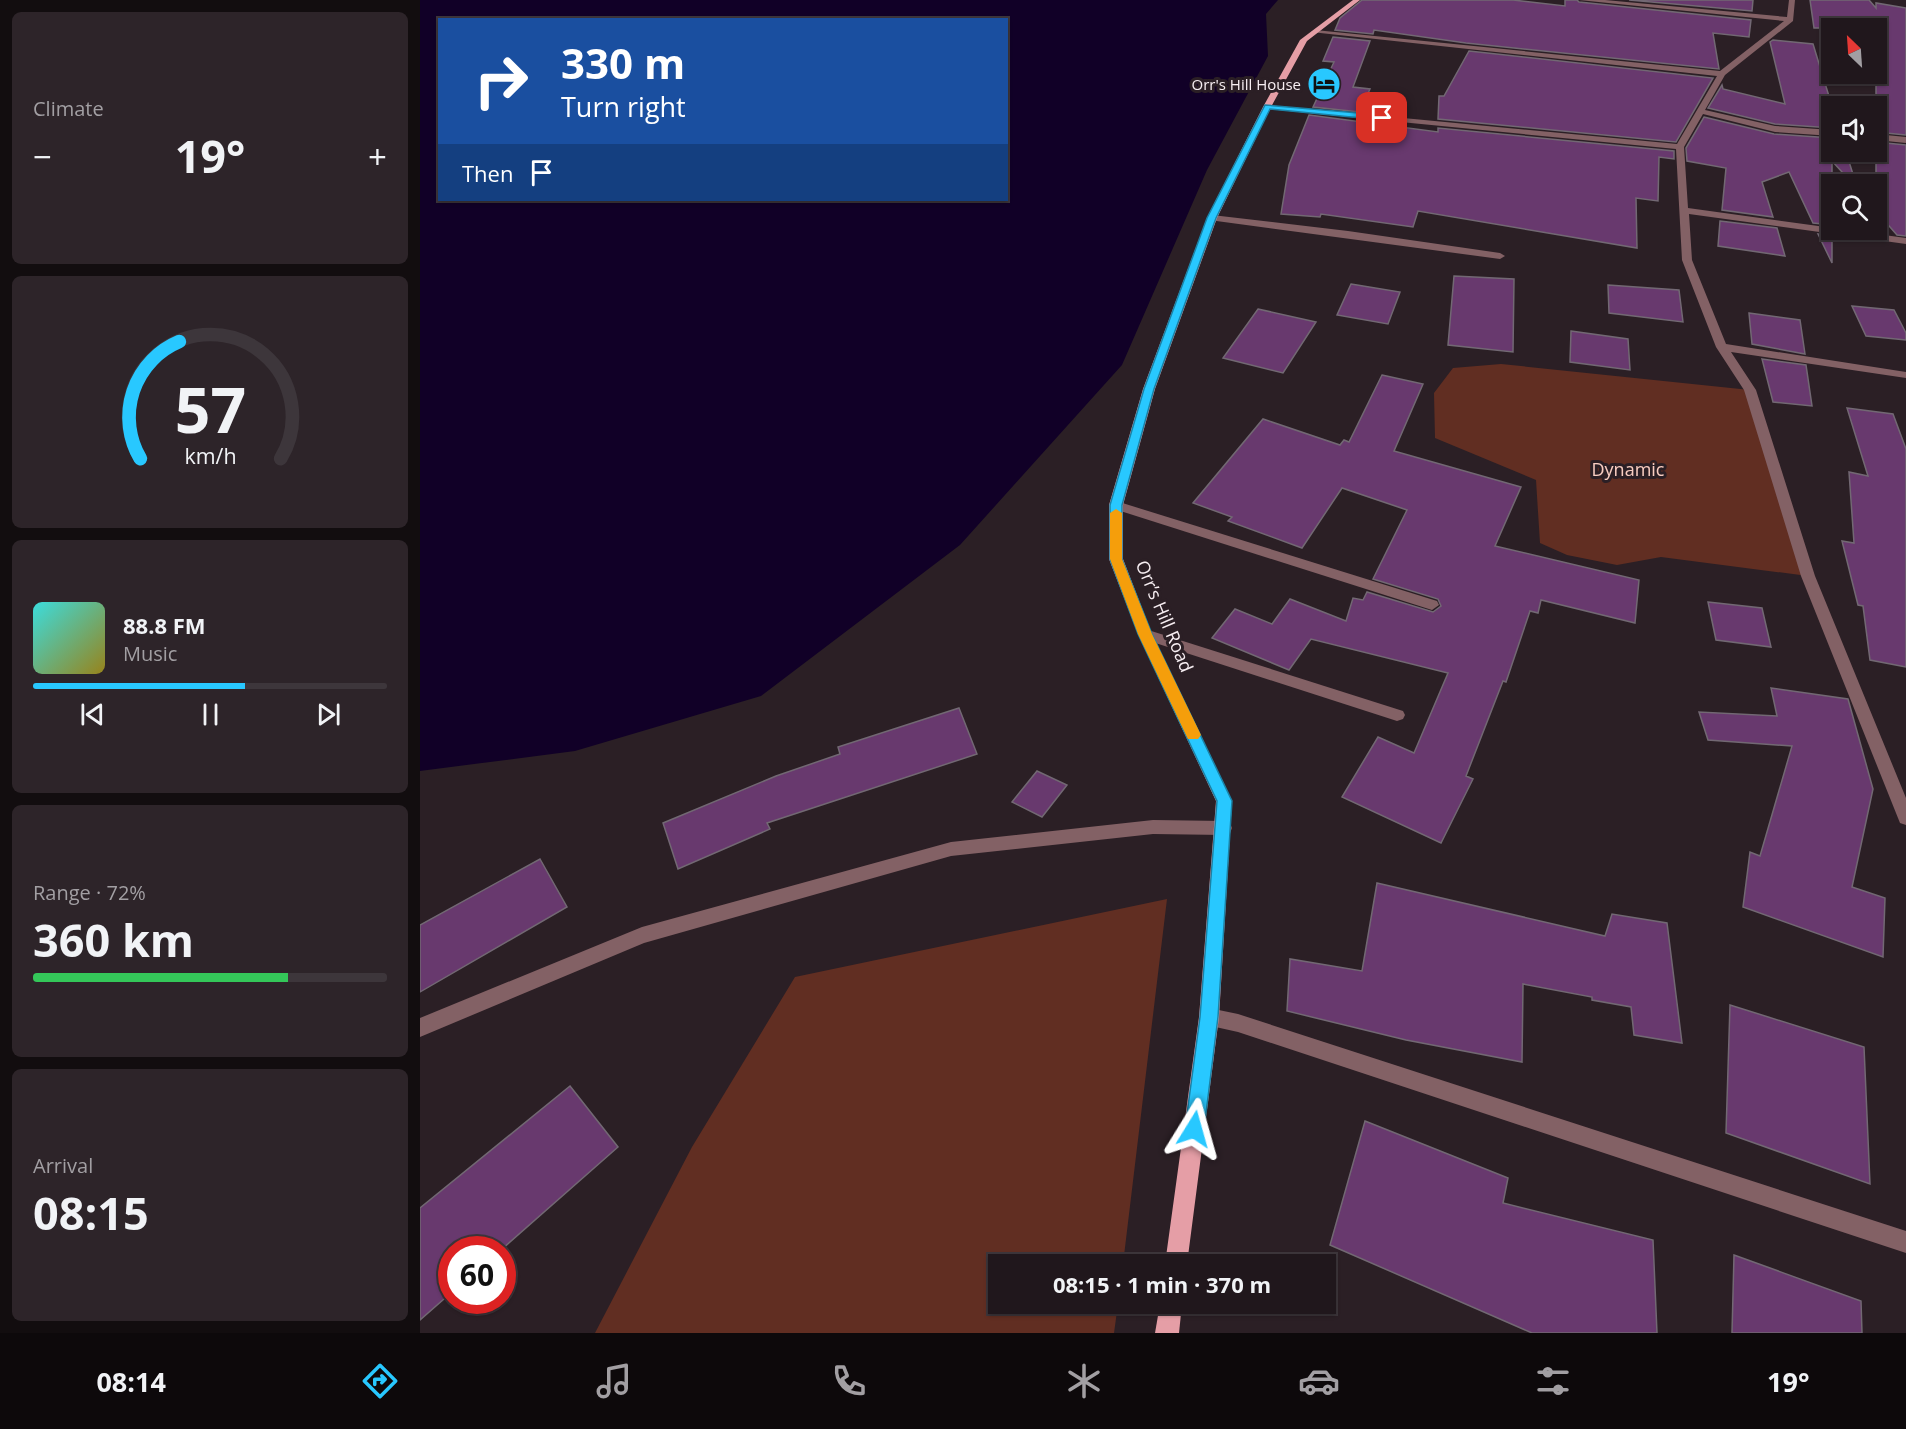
<!DOCTYPE html>
<html lang="en">
<head>
<meta charset="utf-8">
<style>
  body { margin:0; font-family:"Open Sans",sans-serif; background:#2d2429; color:#f1f3f6; height:100vh; display:flex; flex-direction:column; font-size:22px; white-space:nowrap }
  * { box-sizing:border-box; margin:0 }
  p { font-size:20px; color:#a29fa3 }
  .icon { flex:none; width:33px; height:33px; fill:none; stroke:currentColor; stroke-width:2; stroke-linecap:round; stroke-linejoin:round }
  .map { position:relative; flex:1; overflow:hidden }
  .panel { display:flex; flex-direction:column; gap:12px; padding:12px; background:#120d0f; width:420px }
  .panel>* { flex:none }
  .top-card { position:absolute; left:18px; top:18px; width:570px; height:183px; border-radius:0px; box-shadow:0 2px 4px #0004,0 0 0 2px #3d363b; background:#1a4fa0; color:#fff; overflow:hidden }
  .needle { width:39px; rotate:335deg }
  .tools { position:absolute; left:1401px; top:18px; display:grid; gap:12px }
  .tools a { display:grid; place-items:center; width:66px; height:66px; border-radius:0px; background:#20171c; box-shadow:0 2px 4px #0004,0 0 0 2px #3d363b; font-size:30px }
  .speed { position:absolute; left:18px; top:1236px; display:flex; gap:12px; font-size:30px; font-weight:700; text-align:center }
  .speed>* { display:grid; place-content:center; width:78px; height:78px; border-radius:50%; background:#20171c; box-shadow:0 2px 4px #0004,0 0 0 2px #3d363b; line-height:1 }
  .speed .limit { border:9px solid #d22; background:#fff; color:#111 }
  .pin { position:absolute; display:grid; place-items:center; width:51px; height:51px; color:#fff; margin:-26px; border-radius:12px; box-shadow:0 3px 9px #0006 }
  .me { position:absolute; width:66px; margin:-33px; rotate:8deg; stroke-linejoin:round; filter:drop-shadow(0 0 4px #0008) }
  .turn { display:flex; align-items:center; gap:21px; height:126px; padding:0 24px; font-size:27px }
  .turn .icon { width:78px; height:78px; stroke-width:2.5 }
  .turn b { display:block; font-size:42px; line-height:51px }
  .then { display:flex; align-items:center; height:57px; padding:0 24px; background:#0003; gap:12px; font-size:22px }
  .big { font-size:45px; font-weight:700; line-height:1.1 }
  .panel .tile { flex:1; display:flex; flex-direction:column; justify-content:center; gap:9px; min-width:0; padding:0 21px; border-radius:9px; background:#2d2429 }
  .panel .dial { align-items:center; gap:0 }
  .dial svg { height:156px; overflow:visible; fill:none; stroke:#3d363b; stroke-width:7; stroke-linecap:round; text-anchor:middle }
  .dial text { fill:#f1f3f6; stroke:none }
  .song { display:flex; align-items:center; gap:18px }
  .cover { width:72px; height:72px; border-radius:9px; background:linear-gradient(135deg,hsl(180 70% 55%),hsl(50 70% 35%)) }
  .played { height:6px; border-radius:3px; background:linear-gradient(90deg,#28c8ff 60%,#3d363b 60%) }
  .keys { display:flex; justify-content:space-around; direction:ltr }
  .heat { display:flex; justify-content:space-between; align-items:center; font-size:33px; direction:ltr }
  .charge { height:9px; border-radius:4px; background:linear-gradient(90deg,#34c759 72%,#3d363b 0) }
  .trip { position:absolute; left:568px; top:1254px; width:348px; height:60px; border-radius:0px; background:#20171c; box-shadow:0 2px 4px #0004,0 0 0 2px #3d363b; font-weight:700; line-height:60px; text-align:center }
  .dock { display:flex; height:96px; justify-content:space-around; align-items:center; background:#0d090b; color:#a29fa3 }
  .dock .icon { width:42px; height:42px }
  .dock .current { color:#28c8ff }
  .dock b { font-size:27px; color:#f1f3f6 }
  main { display:flex; flex:1; min-height:0 }
  .map>svg:first-child { display:block }
  .green { fill:#612e22 }
  .water { fill:#110027; fill-rule:evenodd }
  .building { fill:#68396e; stroke:#726873; stroke-width:1.5 }
  .lines { fill:none; stroke-linecap:round; stroke-linejoin:round }
  .service { fill:#836165; fill-rule:evenodd }
  .minor { fill:#836165; fill-rule:evenodd }
  .primary { fill:#e59ea6; fill-rule:evenodd }
  .route { fill:#28c8ff; stroke:#1a82a6; stroke-width:1.5 }
  .slow { fill:#f59e0b }
  .labels { text-anchor:middle; dominant-baseline:central; stroke-width:6; stroke-linejoin:round; paint-order:stroke }
  .far-poi-label { font-size:15px; fill:#f7eef2; stroke:#2b1f25; text-anchor:end }
  .park-label { font-size:18px; fill:#f9cdc1; stroke:#2b1f25 }
  .street-label { font-size:18px; fill:#f7eef2; stroke:#2b1f25 }
</style>
</head>
<body>
<main>
<section class="panel">
<div class="tile"><p>Climate</p>
<div class="heat"><a>−</a><b class="big">19°</b><a>+</a></div>
</div>
<div class="tile dial"><svg viewBox="0 0 100 80">
<path d="M14 69A42 42 0 1 1 86 69"/>
<path d="M14 69A42 42 0 0 1 34 9" stroke="#28c8ff"/>
<text x="50" y="56" font-size="32" font-weight="700">57</text>
<text x="50" y="72" font-size="11">km/h</text>
</svg></div>
<div class="tile">
<div class="song"><i class="cover"></i><div><b>88.8 FM</b><p>Music</p></div></div>
<div class="played"></div>
<div class="keys"><svg class="icon" aria-label="previous" viewBox="0 0 24 24"><path d="M18 5L8 12l10 7zM5 5v14"/></svg><svg class="icon" aria-label="pause" viewBox="0 0 24 24"><path d="M8 5v14M16 5v14"/></svg><svg class="icon" aria-label="next" viewBox="0 0 24 24"><path d="M6 5l10 7-10 7zM19 5v14"/></svg></div>
</div>
<div class="tile"><p>Range · 72%</p><b class="big">360 km</b><div class="charge"></div></div>
<div class="tile"><p>Arrival</p><b class="big">08:15</b></div>
</section>
<div class="map">
<svg width="1486" height="1333" viewBox="0 0 1486 1333">
  <rect width="100%" height="100%" fill="#2b1f25"/>
  <!-- green -->
  <g class="green">
    <polygon points="1081,364 1330,390 1388,576 1241,557 1197,565 1147,555 1120,543 1116,480 1015,438 1014,393 1033,368"/>
    <polygon points="747,899 703,1264 579,1264 579,1304 698,1304 694,1333 175,1333 272,1147 375,977"/>
  </g>
  <!-- water -->
  <path class="water" d="M 0,0 L 858,0 L 846,14 L 848,56 L 787,170 L 702,365 L 540,545 L 341,696 L 155,751 L 0,771 ZM 20,20 L 586,20 L 586,200 L 20,200 Z"/>
  <!-- building -->
  <g class="building">
    <polygon points="942,0 1093,0 1145,6 1145,0 1157,0 1159,2 1331,20 1329,37 1293,33 1299,69 1046,43 954,30 953,34 915,30 920,18"/>
    <polygon points="1209,0 1333,0 1332,11"/>
    <polygon points="1390,0 1449,0 1456,8 1456,3 1486,8 1486,135 1456,132 1456,28 1394,28"/>
    <polygon points="913,37 950,41 933,87 950,89 940,112 893,107 914,62 903,61"/>
    <polygon points="1353,40 1393,44 1412,106 1412,128 1355,124 1288,108 1302,85 1303,89 1365,104 1350,42"/>
    <polygon points="1049,51 1293,78 1256,142 1018,119 1019,96 1024,96"/>
    <polygon points="889,115 1018,132 1018,128 1254,151 1254,159 1239,157 1238,201 1216,198 1217,248 998,211 993,227 901,214 900,217 861,214 869,165"/>
    <polygon points="1284,117 1354,134 1412,138 1412,152 1426,152 1436,184 1433,184 1412,161 1412,225 1393,223 1369,172 1342,182 1353,217 1302,210 1306,168 1267,161 1266,148"/>
    <polygon points="1456,142 1486,145 1486,236 1477,235 1456,211"/>
    <polygon points="1300,221 1357,228 1365,256 1298,246"/>
    <polygon points="1398,234 1412,236 1412,263"/>
    <polygon points="1034,276 1094,279 1093,352 1028,345"/>
    <polygon points="931,284 980,292 968,324 917,315"/>
    <polygon points="1188,285 1259,290 1263,322 1189,313"/>
    <polygon points="1432,306 1474,310 1486,333 1486,340 1446,336"/>
    <polygon points="838,309 896,322 863,373 803,358"/>
    <polygon points="1329,313 1380,320 1385,354 1332,344"/>
    <polygon points="1151,331 1208,339 1210,370 1150,362"/>
    <polygon points="1342,359 1386,365 1392,406 1353,402"/>
    <polygon points="962,375 1003,384 974,451 1101,487 1075,546 1219,580 1215,623 1121,600 1118,613 1110,611 1086,682 1083,681 1046,776 1053,779 1021,843 922,797 958,737 994,753 1028,673 891,639 869,670 792,638 815,609 852,624 870,599 926,621 933,598 943,600 947,592 1013,612 1021,606 1018,599 953,579 987,510 922,488 882,548 808,521 812,517 773,503 843,419 920,445 924,440 929,442"/>
    <polygon points="1427,408 1473,414 1486,449 1486,667 1450,660 1443,606 1438,605 1422,541 1434,543 1429,472 1448,476"/>
    <polygon points="1288,602 1342,608 1351,647 1296,640"/>
    <polygon points="1351,688 1428,699 1453,789 1432,887 1465,898 1463,957 1323,907 1330,852 1340,856 1372,746 1288,740 1279,712 1357,716"/>
    <polygon points="539,708 557,754 347,823 350,829 258,869 243,823 356,776 420,754 418,747"/>
    <polygon points="617,771 647,785 622,817 592,802"/>
    <polygon points="120,859 147,907 0,992 0,925"/>
    <polygon points="957,883 1185,936 1192,914 1247,923 1262,1043 1214,1035 1211,1007 1172,1000 1172,997 1103,984 1102,1062 986,1040 867,1011 870,959 942,971"/>
    <polygon points="1310,1005 1444,1047 1450,1184 1306,1133"/>
    <polygon points="150,1086 198,1147 81,1250 32,1250 32,1292 0,1320 0,1208"/>
    <polygon points="945,1121 1088,1178 1083,1203 1233,1240 1237,1333 1112,1333 910,1245"/>
    <polygon points="1314,1255 1441,1301 1442,1333 1312,1333"/>
  </g>
  <g class="lines">
    <!-- service -->
    <g class="service">
      <polygon points="696,501 1017,601 1019,605 1012,610 691,508 689,505"/>
      <polygon points="725,629 983,711 985,715 983,719 977,721 720,638 718,634 720,630"/>
    </g>
    <!-- minor -->
    <g class="minor">
      <polygon points="1159,0 1185,0 1367,17 1369,0 1375,0 1373,21 1305,75 1285,110 1355,126 1412,130 1412,136 1355,132 1283,114 1264,147 1268,208 1486,238 1486,244 1269,214 1272,260 1306,344 1486,372 1486,378 1311,352 1336,390 1395,576 1486,798 1486,825 1480,823 1478,818 1381,576 1324,390 1296,347 1262,260 1256,149 847,109 843,107 847,105 1257,144 1297,76 891,32 895,30 1300,71 1364,21"/>
      <polygon points="1456,134 1486,137 1486,143 1456,140"/>
      <polygon points="792,215 928,231 1080,253 1085,256 1080,259 789,220 787,218"/>
      <polygon points="733,820 804,821 810,823 812,828 810,833 804,835 733,834 531,856 224,943 0,1037 0,1018 222,927 531,842"/>
      <polygon points="789,1008 818,1014 1486,1231 1486,1253 818,1032 782,1024 779,1017 782,1010"/>
    </g>
    <!-- primary -->
    <g class="primary">
      <polygon points="933,0 940,0 887,41 851,107 797,218 735,389 703,505 703,559 732,634 812,801 799,1017 767,1264 745,1264 779,1017 796,801 718,634 689,559 689,505 723,389 787,218 843,107 880,40"/>
      <polygon points="740,1304 762,1304 759,1333 735,1333"/>
    </g>
  </g>
  <!-- route -->
  <polygon class="route" points="845,105 962,115 966,118 962,120 850,109 796,218 734,389 702,505 702,559 732,634 812,801 798,1017 784,1129 781,1136 774,1139 768,1136 765,1129 780,1017 797,801 718,634 690,559 690,505 724,389 787,218"/>
  <!-- slow -->
  <polygon class="slow" points="696,509 702,513 702,559 732,634 781,735 778,739 768,739 766,735 718,634 690,559 690,513"/>
  <!-- icons -->
  <defs>
    <symbol id="hotel-disc" viewBox="-11 -11 22 22"><circle r="9.5" fill="#28c8ff" stroke="#2b1f25"/><path d="M-6-4.5h1.5V1H6V5H4.5V3h-9V5H-6ZM-4 0a1.8 1.8 0 1 1 3.6 0ZM.5 0V-2.5h3Q6-2.5 6 0Z" fill="#111"/></symbol>
  </defs>
  <g fill-rule="evenodd">
    <use href="#hotel-disc" x="885" y="65" width="38" height="38"/>
  </g>
  <g class="labels">
    <!-- far-poi labels -->
    <g class="far-poi-label">
      <text x="881" y="84">Orr's Hill House</text>
    </g>
    <!-- park labels -->
    <g class="park-label">
      <text x="1208" y="469">Dynamic</text>
    </g>
    <!-- street labels -->
    <g class="street-label">
      <text transform="translate(745 616) rotate(67)">Orr’s Hill Road</text>
    </g>
  </g>
</svg>
<div class="tools">
<a><svg class="needle" viewBox="-14 -14 28 28"><path d="M0-13l5 13h-10z" fill="#e53935"/><path d="M0 13l5-13h-10z" fill="#a29fa3"/></svg></a>
<a><svg class="icon" aria-label="sound" viewBox="0 0 24 24"><path d="M4 9h4l5-4v14l-5-4H4zM17 9q2 3 0 6"/></svg></a>
<a><svg class="icon" aria-label="search" viewBox="0 0 24 24"><circle cx="10" cy="10" r="6"/><path d="M15 15l6 6"/></svg></a>
</div>
<div class="speed"><div class="limit">60</div></div>
<div class="pin" style="left:962px;top:118px;background:#d93025"><svg class="icon" aria-label="arrive" viewBox="0 0 24 24"><path d="M6 21V4h12l-3 4 3 4H6"/></svg></div>
<svg class="me" style="left:774px;top:1129px" viewBox="-20 -20 40 40"><path d="M0-17L14 15 0 8-14 15z" fill="#28c8ff" stroke="#fff" stroke-width="4"/></svg>
<div class="trip">08:15 · 1 min · 370 m</div>
<div class="top-card">
<div class="turn"><svg class="icon" aria-label="right" viewBox="0 0 24 24"><path d="M7 20v-9h11M14 6l5 5-5 5"/></svg><div><b>330 m</b>Turn right</div></div>
<div class="then">Then<svg class="icon" aria-label="arrive" viewBox="0 0 24 24"><path d="M6 21V4h12l-3 4 3 4H6"/></svg></div>
</div>
</div>
</main>
<nav class="dock">
<b>08:14</b>
<svg class="icon current" aria-label="directions" viewBox="0 0 24 24"><path d="M12 3l9 9-9 9-9-9zM9 14v-3h6M13 9l2 2-2 2"/></svg>
<svg class="icon" aria-label="music" viewBox="0 0 24 24"><path d="M9 18V5l10-2v13"/><circle cx="6" cy="18" r="3"/><circle cx="16" cy="16" r="3"/></svg>
<svg class="icon" aria-label="phone" viewBox="0 0 24 24"><path d="M5 4h4l2 5-3 2q2 4 5 5l2-3 5 2v4C11 20 4 13 5 4z"/></svg>
<svg class="icon" aria-label="climate" viewBox="0 0 24 24"><path d="M12 3v18M4 7l16 10M4 17L20 7"/></svg>
<svg class="icon" aria-label="car" viewBox="0 0 24 24"><path d="M5 17H2v-5l4-1 3-4h7l3 4 3 1v5h-3M9 17h6M6 11h13"/><circle cx="7" cy="17" r="2"/><circle cx="17" cy="17" r="2"/></svg>
<svg class="icon" aria-label="filters" viewBox="0 0 24 24"><path d="M4 7h16M4 17h16"/><circle cx="9" cy="7" r="2"/><circle cx="15" cy="17" r="2"/></svg>
<b>19°</b>
</nav>
</body>
</html>
